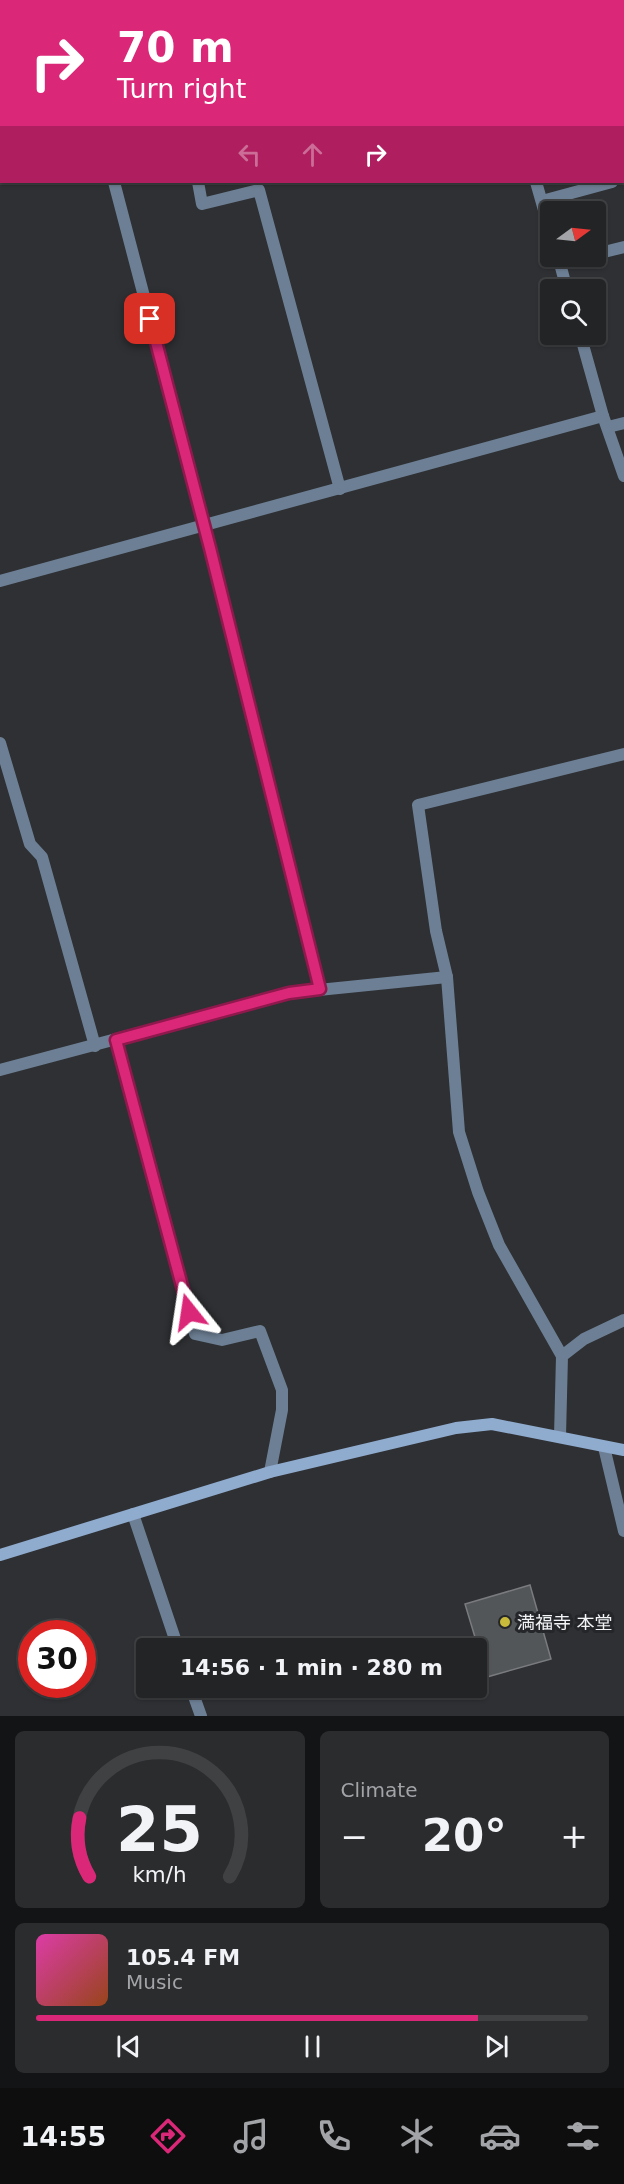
<!DOCTYPE html>
<html lang="en">
<head>
<meta charset="utf-8">
<style>
  body { margin:0; font-family:"DejaVu Sans","Noto Sans JP",sans-serif; background:#2a2c2e; color:#f1f3f6; height:100vh; display:flex; flex-direction:column; font-size:22px; white-space:nowrap }
  * { box-sizing:border-box; margin:0 }
  p { font-size:20px; color:#a2a4a7 }
  .icon { flex:none; width:33px; height:33px; fill:none; stroke:currentColor; stroke-width:2; stroke-linecap:round; stroke-linejoin:round }
  .map { position:relative; height:1716px; overflow:hidden }
  .sheet { display:flex; flex-direction:column; gap:15px; padding:15px; background:#131415; flex:1 }
  .sheet>* { flex:none }
  .banner { position:absolute; left:0px; top:0px; width:624px; height:183px; box-shadow:0 2px 4px #0004,0 0 0 2px #3f4143; background:#db2777; color:#fff; overflow:hidden }
  .needle { width:39px; rotate:75deg }
  .fabs { position:absolute; left:540px; top:201px; display:grid; gap:12px }
  .fabs a { display:grid; place-items:center; width:66px; height:66px; border-radius:6px; background:#222426; box-shadow:0 2px 4px #0004,0 0 0 2px #3f4143; font-size:30px }
  .speed { position:absolute; left:18px; top:1620px; display:flex; gap:12px; font-size:30px; font-weight:700; text-align:center }
  .speed>* { display:grid; place-content:center; width:78px; height:78px; border-radius:50%; background:#222426; box-shadow:0 2px 4px #0004,0 0 0 2px #3f4143; line-height:1 }
  .speed .limit { border:9px solid #d22; background:#fff; color:#111 }
  .pin { position:absolute; display:grid; place-items:center; width:51px; height:51px; color:#fff; margin:-26px; border-radius:12px; box-shadow:0 3px 9px #0006 }
  .me { position:absolute; width:66px; margin:-33px; rotate:345deg; stroke-linejoin:round; filter:drop-shadow(0 0 4px #0008) }
  .turn { display:flex; align-items:center; gap:21px; height:126px; padding:0 18px; font-size:27px }
  .turn .icon { width:78px; height:78px; stroke-width:2.5 }
  .turn b { display:block; font-size:42px; line-height:51px }
  .lanes { display:flex; align-items:center; height:57px; padding:0 18px; background:#0003; justify-content:center; gap:30px; direction:ltr }
  .lanes .off { opacity:.35 }
  .big { font-size:45px; font-weight:800; line-height:1.1 }
  .sheet .card { flex:1; display:flex; flex-direction:column; justify-content:center; gap:9px; min-width:0; padding:0 21px; border-radius:9px; background:#2a2c2e }
  .sheet .dial { align-items:center; gap:0 }
  .dial svg { height:156px; overflow:visible; fill:none; stroke:#3f4143; stroke-width:7; stroke-linecap:round; text-anchor:middle }
  .dial text { fill:#f1f3f6; stroke:none }
  .song { display:flex; align-items:center; gap:18px }
  .cover { width:72px; height:72px; border-radius:9px; background:linear-gradient(135deg,hsl(320 70% 55%),hsl(20 70% 35%)) }
  .played { height:6px; border-radius:3px; background:linear-gradient(90deg,#db2777 80%,#3f4143 80%) }
  .keys { display:flex; justify-content:space-around; direction:ltr }
  .heat { display:flex; justify-content:space-between; align-items:center; font-size:33px; direction:ltr }
  .sheet .tiles { flex:1; display:grid; gap:15px; grid-template-columns:1fr 1fr }
  .card:last-child { grid-column:span 2 }
  .trip { position:absolute; left:136px; top:1638px; width:351px; height:60px; border-radius:6px; background:#222426; box-shadow:0 2px 4px #0004,0 0 0 2px #3f4143; font-weight:800; line-height:60px; text-align:center }
  .dock { display:flex; height:96px; justify-content:space-around; align-items:center; background:#0e0e0f; color:#a2a4a7 }
  .dock .icon { width:42px; height:42px }
  .dock .selected { color:#db2777 }
  .dock b { font-size:27px; color:#f1f3f6 }
  .map>svg:first-child { display:block }
  .building { fill:#535658; stroke:#797b7f; stroke-width:1.5 }
  .lines { fill:none; stroke-linecap:round; stroke-linejoin:round }
  .lane { stroke:#6d7f94; stroke-width:12 }
  .street { stroke:#6d7f94; stroke-width:12 }
  .secondary { stroke:#8fabce; stroke-width:12 }
  .route-casing { stroke:#8e194d; stroke-width:15 }
  .route { stroke:#db2777; stroke-width:10 }
  .poi-dot { fill:#c8bb3b; stroke:#242629; stroke-width:2 }
  .labels { text-anchor:middle; dominant-baseline:central; stroke-width:6; stroke-linejoin:round; paint-order:stroke }
  .poi-label { font-size:18px; fill:#f3f4f6; stroke:#242629; text-anchor:start }
</style>
</head>
<body>
<div class="map">
<svg width="624" height="1716" viewBox="0 0 624 1716">
  <rect width="100%" height="100%" fill="#2e3033"/>
  <!-- building -->
  <polygon class="building" points="530,1585 551,1659 487,1677 465,1604"/>
  <g class="lines">
    <!-- lane -->
    <g class="lane">
      <polyline points="622,179 624,178"/>
      <polyline points="542,201 612,182"/>
      <polyline points="596,254 624,247"/>
      <polyline points="560,263 586,256"/>
    </g>
    <!-- street -->
    <g class="street">
      <polyline points="490,0 490,2"/>
      <polyline points="193,2 198,0"/>
      <polyline points="622,18 624,17"/>
      <polyline points="0,87 2,87"/>
      <polyline points="114,182 204,525 320,989"/>
      <polyline points="198,182 202,204 259,190 340,489"/>
      <polyline points="536,182 550,231"/>
      <polyline points="558,256 567,290"/>
      <polyline points="580,334 603,416 624,476"/>
      <polyline points="608,427 624,423"/>
      <polyline points="0,581 603,416"/>
      <polyline points="0,743 30,844 42,857 95,1046"/>
      <polyline points="447,977 459,1132 478,1192 499,1245 562,1356"/>
      <polyline points="116,1040 195,1334 222,1340 260,1331 282,1390 282,1410 270,1472"/>
      <polyline points="0,1070 289,993 447,977 436,931 418,805 624,754"/>
      <polyline points="560,1436 562,1356 584,1339 624,1320"/>
      <polyline points="604,1447 624,1531"/>
      <polyline points="133,1514 178,1648"/>
      <polyline points="191,1688 201,1716"/>
    </g>
    <!-- secondary -->
    <polyline class="secondary" points="0,1555 270,1472 456,1428 492,1424 624,1450"/>
  </g>
  <g class="lines">
    <defs>
      <polyline id="route" points="150,319 210,548 320,989 289,993 116,1040 189,1312"/>
    </defs>
    <!-- route casing -->
    <use href="#route" class="route-casing"/>
    <!-- route -->
    <use href="#route" class="route"/>
  </g>
  <!-- markers -->
  <circle class="poi-dot" cx="505" cy="1622" r="6"/>
  <g class="labels">
    <!-- poi labels -->
    <g class="poi-label">
      <text x="517" y="1622">満福寺 本堂</text>
    </g>
  </g>
</svg>
<div class="fabs">
<a><svg class="needle" viewBox="-14 -14 28 28"><path d="M0-13l5 13h-10z" fill="#e53935"/><path d="M0 13l5-13h-10z" fill="#a2a4a7"/></svg></a>
<a><svg class="icon" aria-label="search" viewBox="0 0 24 24"><circle cx="10" cy="10" r="6"/><path d="M15 15l6 6"/></svg></a>
</div>
<div class="speed"><div class="limit">30</div></div>
<div class="pin" style="left:150px;top:319px;background:#d93025"><svg class="icon" aria-label="arrive" viewBox="0 0 24 24"><path d="M6 21V4h12l-3 4 3 4H6"/></svg></div>
<svg class="me" style="left:189px;top:1312px" viewBox="-20 -20 40 40"><path d="M0-17L14 15 0 8-14 15z" fill="#db2777" stroke="#fff" stroke-width="4"/></svg>
<div class="trip">14:56 · 1 min · 280 m</div>
<div class="banner">
<div class="turn"><svg class="icon" aria-label="right" viewBox="0 0 24 24"><path d="M7 20v-9h11M14 6l5 5-5 5"/></svg><div><b>70 m</b>Turn right</div></div>
<div class="lanes"><svg class="icon off" aria-label="left" viewBox="0 0 24 24"><path d="M17 20v-9H6M10 6l-5 5 5 5"/></svg><svg class="icon off" aria-label="ahead" viewBox="0 0 24 24"><path d="M12 20V5M6 11l6-6 6 6"/></svg><svg class="icon" aria-label="right" viewBox="0 0 24 24"><path d="M7 20v-9h11M14 6l5 5-5 5"/></svg></div>
</div>
</div>
<section class="sheet">
<div class="tiles">
<div class="card dial"><svg viewBox="0 0 100 80">
<path d="M14 69A42 42 0 1 1 86 69"/>
<path d="M14 69A42 42 0 0 1 9 39" stroke="#db2777"/>
<text x="50" y="56" font-size="32" font-weight="700">25</text>
<text x="50" y="72" font-size="11">km/h</text>
</svg></div>
<div class="card"><p>Climate</p>
<div class="heat"><a>−</a><b class="big">20°</b><a>+</a></div>
</div>
<div class="card">
<div class="song"><i class="cover"></i><div><b>105.4 FM</b><p>Music</p></div></div>
<div class="played"></div>
<div class="keys"><svg class="icon" aria-label="previous" viewBox="0 0 24 24"><path d="M18 5L8 12l10 7zM5 5v14"/></svg><svg class="icon" aria-label="pause" viewBox="0 0 24 24"><path d="M8 5v14M16 5v14"/></svg><svg class="icon" aria-label="next" viewBox="0 0 24 24"><path d="M6 5l10 7-10 7zM19 5v14"/></svg></div>
</div>
</div>
</section>
<nav class="dock">
<b>14:55</b>
<svg class="icon selected" aria-label="directions" viewBox="0 0 24 24"><path d="M12 3l9 9-9 9-9-9zM9 14v-3h6M13 9l2 2-2 2"/></svg>
<svg class="icon" aria-label="music" viewBox="0 0 24 24"><path d="M9 18V5l10-2v13"/><circle cx="6" cy="18" r="3"/><circle cx="16" cy="16" r="3"/></svg>
<svg class="icon" aria-label="phone" viewBox="0 0 24 24"><path d="M5 4h4l2 5-3 2q2 4 5 5l2-3 5 2v4C11 20 4 13 5 4z"/></svg>
<svg class="icon" aria-label="climate" viewBox="0 0 24 24"><path d="M12 3v18M4 7l16 10M4 17L20 7"/></svg>
<svg class="icon" aria-label="car" viewBox="0 0 24 24"><path d="M5 17H2v-5l4-1 3-4h7l3 4 3 1v5h-3M9 17h6M6 11h13"/><circle cx="7" cy="17" r="2"/><circle cx="17" cy="17" r="2"/></svg>
<svg class="icon" aria-label="filters" viewBox="0 0 24 24"><path d="M4 7h16M4 17h16"/><circle cx="9" cy="7" r="2"/><circle cx="15" cy="17" r="2"/></svg>
</nav>
</body>
</html>
